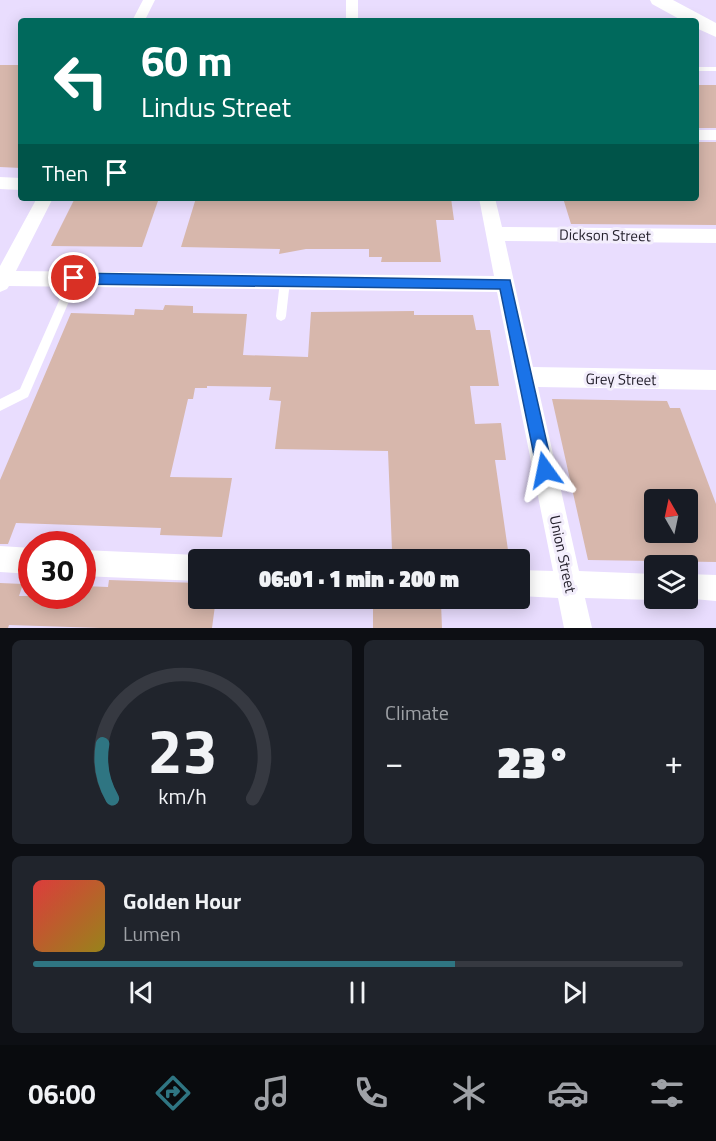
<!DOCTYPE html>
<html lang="en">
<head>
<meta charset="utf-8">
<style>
  body { margin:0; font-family:"Titillium Web",sans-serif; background:#20242c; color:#f1f3f6; height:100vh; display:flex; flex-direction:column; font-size:22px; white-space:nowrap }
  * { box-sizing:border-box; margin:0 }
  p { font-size:20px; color:#9ea1a6 }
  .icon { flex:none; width:33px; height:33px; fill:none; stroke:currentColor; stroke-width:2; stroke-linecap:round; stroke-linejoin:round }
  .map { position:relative; height:628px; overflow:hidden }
  .panel { display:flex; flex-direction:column; gap:12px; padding:12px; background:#0d0f14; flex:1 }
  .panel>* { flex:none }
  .top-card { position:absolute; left:18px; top:18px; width:681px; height:183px; border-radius:6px; box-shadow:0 3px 15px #0003; background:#00695c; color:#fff; overflow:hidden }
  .needle { width:39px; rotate:351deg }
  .fabs { position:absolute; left:644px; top:489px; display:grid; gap:12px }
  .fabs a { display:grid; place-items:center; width:54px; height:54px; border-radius:6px; background:#171b24; box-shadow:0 3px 15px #0003; font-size:30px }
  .speed { position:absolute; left:18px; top:531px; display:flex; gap:12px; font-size:30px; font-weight:700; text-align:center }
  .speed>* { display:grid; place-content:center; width:78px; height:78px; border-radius:50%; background:#171b24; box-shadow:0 3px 15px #0003; line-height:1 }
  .speed .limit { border:9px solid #d22; background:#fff; color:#111 }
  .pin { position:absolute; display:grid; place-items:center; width:51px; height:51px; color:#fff; margin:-26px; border:3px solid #fff; border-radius:50%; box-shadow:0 2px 6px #0007 }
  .me { position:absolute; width:66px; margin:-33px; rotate:348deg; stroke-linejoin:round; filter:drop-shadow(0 0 4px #0008) }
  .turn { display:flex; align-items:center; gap:21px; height:126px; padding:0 24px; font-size:27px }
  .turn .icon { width:78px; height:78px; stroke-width:2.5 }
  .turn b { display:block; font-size:42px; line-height:51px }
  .then { display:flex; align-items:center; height:57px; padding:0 24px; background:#0003; gap:12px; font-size:22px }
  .big { font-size:45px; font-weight:800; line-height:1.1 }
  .panel .card { flex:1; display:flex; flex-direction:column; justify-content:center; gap:9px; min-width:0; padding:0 21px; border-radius:9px; background:#20242c }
  .panel .dial { align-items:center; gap:0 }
  .dial svg { height:156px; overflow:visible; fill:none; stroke:#363941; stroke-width:7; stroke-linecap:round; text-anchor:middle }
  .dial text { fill:#f1f3f6; stroke:none }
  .song { display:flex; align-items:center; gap:18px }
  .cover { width:72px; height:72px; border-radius:9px; background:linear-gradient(135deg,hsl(0 70% 55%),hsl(50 70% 35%)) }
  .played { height:6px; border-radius:3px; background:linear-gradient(90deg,#2f7582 65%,#363941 65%) }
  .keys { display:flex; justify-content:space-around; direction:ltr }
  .heat { display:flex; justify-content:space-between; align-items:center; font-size:33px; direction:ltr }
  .panel .tiles { flex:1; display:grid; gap:12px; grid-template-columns:1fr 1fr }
  .card:last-child { grid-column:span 2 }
  .trip { position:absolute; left:188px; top:549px; width:342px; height:60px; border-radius:6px; background:#171b24; box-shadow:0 3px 15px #0003; font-weight:800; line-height:60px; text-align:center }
  .dock { display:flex; height:96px; justify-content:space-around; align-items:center; background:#090b0e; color:#9ea1a6 }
  .dock .icon { width:42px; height:42px }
  .dock .on { color:#2f7582 }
  .dock b { font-size:27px; color:#f1f3f6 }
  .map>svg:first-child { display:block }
  .building { fill:#d7b7ac; fill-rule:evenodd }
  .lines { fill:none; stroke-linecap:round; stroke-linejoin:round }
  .lane { fill:#fff; fill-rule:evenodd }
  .street { fill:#fff; fill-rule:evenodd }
  .highway { fill:#fff; fill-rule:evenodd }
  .route { fill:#1a73e8; stroke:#114b97; stroke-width:1.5 }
  .labels { text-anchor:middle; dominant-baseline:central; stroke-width:6; stroke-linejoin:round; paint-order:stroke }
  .street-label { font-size:15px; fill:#26222e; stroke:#f3eefc }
</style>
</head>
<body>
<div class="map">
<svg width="716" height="628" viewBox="0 0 716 628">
  <rect width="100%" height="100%" fill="#e9ddfe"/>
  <!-- building -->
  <g class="building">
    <polygon points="0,65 21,65 21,168 0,167"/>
    <rect x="696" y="85" width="20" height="43"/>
    <polygon points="696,142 716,142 716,225 571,224 563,198 696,198"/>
    <polygon points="75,198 159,198 142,247 51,246"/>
    <polygon points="196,198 451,198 454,220 436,220 441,262 381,262 382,257 369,257 369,249 306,249 279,254 280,249 181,247"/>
    <polygon points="165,305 193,306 193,313 247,314 243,355 308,357 311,312 414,311 414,315 473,315 476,330 490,330 499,386 470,386 475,424 501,423 506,460 495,460 508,550 392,550 388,451 275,449 281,401 269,400 271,387 207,386 207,388 195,388 193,399 188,399 170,477 232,478 222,537 160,535 161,528 16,523 8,544 0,544 0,480 71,313 134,315 135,309 163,310"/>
    <path d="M 552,399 L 667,401 L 670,408 L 680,408 L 716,504 L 716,562 L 588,560 ZM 654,500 L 687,500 L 687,532 L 654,532 Z"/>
    <polygon points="109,580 198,583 198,598 216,598 212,628 101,628 9,625 8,628 0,628 0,583 23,584 19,596 82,596 82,586 108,587"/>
    <polygon points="373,602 441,603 442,628 373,628"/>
  </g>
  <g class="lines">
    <!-- lane -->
    <g class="lane">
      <rect x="696" y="67" width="20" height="4"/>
      <polygon points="74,274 78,275 79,278 28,397 0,411 0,399 20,389 69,278 70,275"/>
      <polygon points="285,277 289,278 290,281 286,316 285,319 281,321 277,319 276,316 280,281 281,278"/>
    </g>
    <!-- street -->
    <g class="street">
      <polygon points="143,0 155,0 146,18 346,18 346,0 358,0 358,18 369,18 375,21 132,21"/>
      <rect x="696" y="130" width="20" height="10"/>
      <polygon points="0,177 21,178 21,190 0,189"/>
      <polygon points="37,198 53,198 16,271 494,276 479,198 495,198 502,227 716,229 716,243 505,241 533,367 716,370 716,390 538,387 579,571 654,574 654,598 659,598 654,600 585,598 592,628 564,628 558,598 519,596 519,570 553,571 497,292 9,286 7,289 0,292 0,266"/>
      <polygon points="0,546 32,548 32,574 0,572"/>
      <polygon points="82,550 198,555 208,560 198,560 198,581 82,576"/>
      <polygon points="687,574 716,575 716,601 682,598 687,598"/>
    </g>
    <!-- highway -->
    <polygon class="highway" points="650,0 673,0 716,23 716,37 696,28 696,21 683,21 652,4"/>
  </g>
  <!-- route -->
  <polygon class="route" points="74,273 510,280 553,470 551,476 545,478 539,476 537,470 500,289 74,284 67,278"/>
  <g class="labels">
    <!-- street labels -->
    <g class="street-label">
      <text transform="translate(605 235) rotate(1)">Dickson Street</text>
      <text transform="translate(621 379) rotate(1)">Grey Street</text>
      <text transform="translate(563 554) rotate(78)">Union Street</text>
    </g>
  </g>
</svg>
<div class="fabs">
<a><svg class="needle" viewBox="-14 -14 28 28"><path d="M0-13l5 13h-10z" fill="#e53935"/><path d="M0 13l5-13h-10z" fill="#9ea1a6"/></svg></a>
<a><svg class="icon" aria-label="layers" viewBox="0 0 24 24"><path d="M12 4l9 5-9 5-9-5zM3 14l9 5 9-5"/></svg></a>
</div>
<div class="speed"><div class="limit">30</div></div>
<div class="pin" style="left:74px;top:278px;background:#d93025"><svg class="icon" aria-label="arrive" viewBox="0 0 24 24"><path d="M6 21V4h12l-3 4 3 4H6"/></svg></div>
<svg class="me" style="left:545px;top:470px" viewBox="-20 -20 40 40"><path d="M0-17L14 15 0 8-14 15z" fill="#1a73e8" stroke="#fff" stroke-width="4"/></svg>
<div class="trip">06:01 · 1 min · 200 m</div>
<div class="top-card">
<div class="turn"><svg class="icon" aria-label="left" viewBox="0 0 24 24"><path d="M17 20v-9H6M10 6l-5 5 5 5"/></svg><div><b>60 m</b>Lindus Street</div></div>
<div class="then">Then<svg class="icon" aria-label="arrive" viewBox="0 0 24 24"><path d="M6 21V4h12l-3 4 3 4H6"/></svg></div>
</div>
</div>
<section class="panel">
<div class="tiles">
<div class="card dial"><svg viewBox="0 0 100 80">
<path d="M14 69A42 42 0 1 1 86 69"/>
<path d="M14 69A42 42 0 0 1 9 41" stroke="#2f7582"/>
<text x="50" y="56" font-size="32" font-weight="700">23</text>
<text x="50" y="72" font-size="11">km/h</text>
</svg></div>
<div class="card"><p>Climate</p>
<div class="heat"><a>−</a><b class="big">23°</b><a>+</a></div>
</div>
<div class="card">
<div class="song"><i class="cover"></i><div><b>Golden Hour</b><p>Lumen</p></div></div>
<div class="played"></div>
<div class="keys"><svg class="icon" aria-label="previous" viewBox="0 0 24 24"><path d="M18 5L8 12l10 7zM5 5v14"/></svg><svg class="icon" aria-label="pause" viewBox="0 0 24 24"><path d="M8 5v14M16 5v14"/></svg><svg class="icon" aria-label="next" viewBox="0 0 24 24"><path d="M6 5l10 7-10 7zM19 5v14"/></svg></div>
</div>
</div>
</section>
<nav class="dock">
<b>06:00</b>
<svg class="icon on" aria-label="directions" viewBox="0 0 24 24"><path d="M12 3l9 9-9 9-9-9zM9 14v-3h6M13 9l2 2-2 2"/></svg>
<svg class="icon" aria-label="music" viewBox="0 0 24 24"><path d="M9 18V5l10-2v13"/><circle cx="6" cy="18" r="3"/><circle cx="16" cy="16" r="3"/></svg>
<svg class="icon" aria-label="phone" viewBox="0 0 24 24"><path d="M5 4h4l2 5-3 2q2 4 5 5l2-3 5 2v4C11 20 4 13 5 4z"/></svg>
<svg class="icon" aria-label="climate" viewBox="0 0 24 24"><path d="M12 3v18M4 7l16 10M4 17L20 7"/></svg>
<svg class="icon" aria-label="car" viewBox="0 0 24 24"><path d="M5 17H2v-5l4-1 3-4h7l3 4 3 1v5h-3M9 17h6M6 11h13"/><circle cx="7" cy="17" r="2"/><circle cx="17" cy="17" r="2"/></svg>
<svg class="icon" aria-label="filters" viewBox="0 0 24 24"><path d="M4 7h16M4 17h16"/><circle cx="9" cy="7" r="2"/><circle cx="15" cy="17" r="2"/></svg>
</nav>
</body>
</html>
